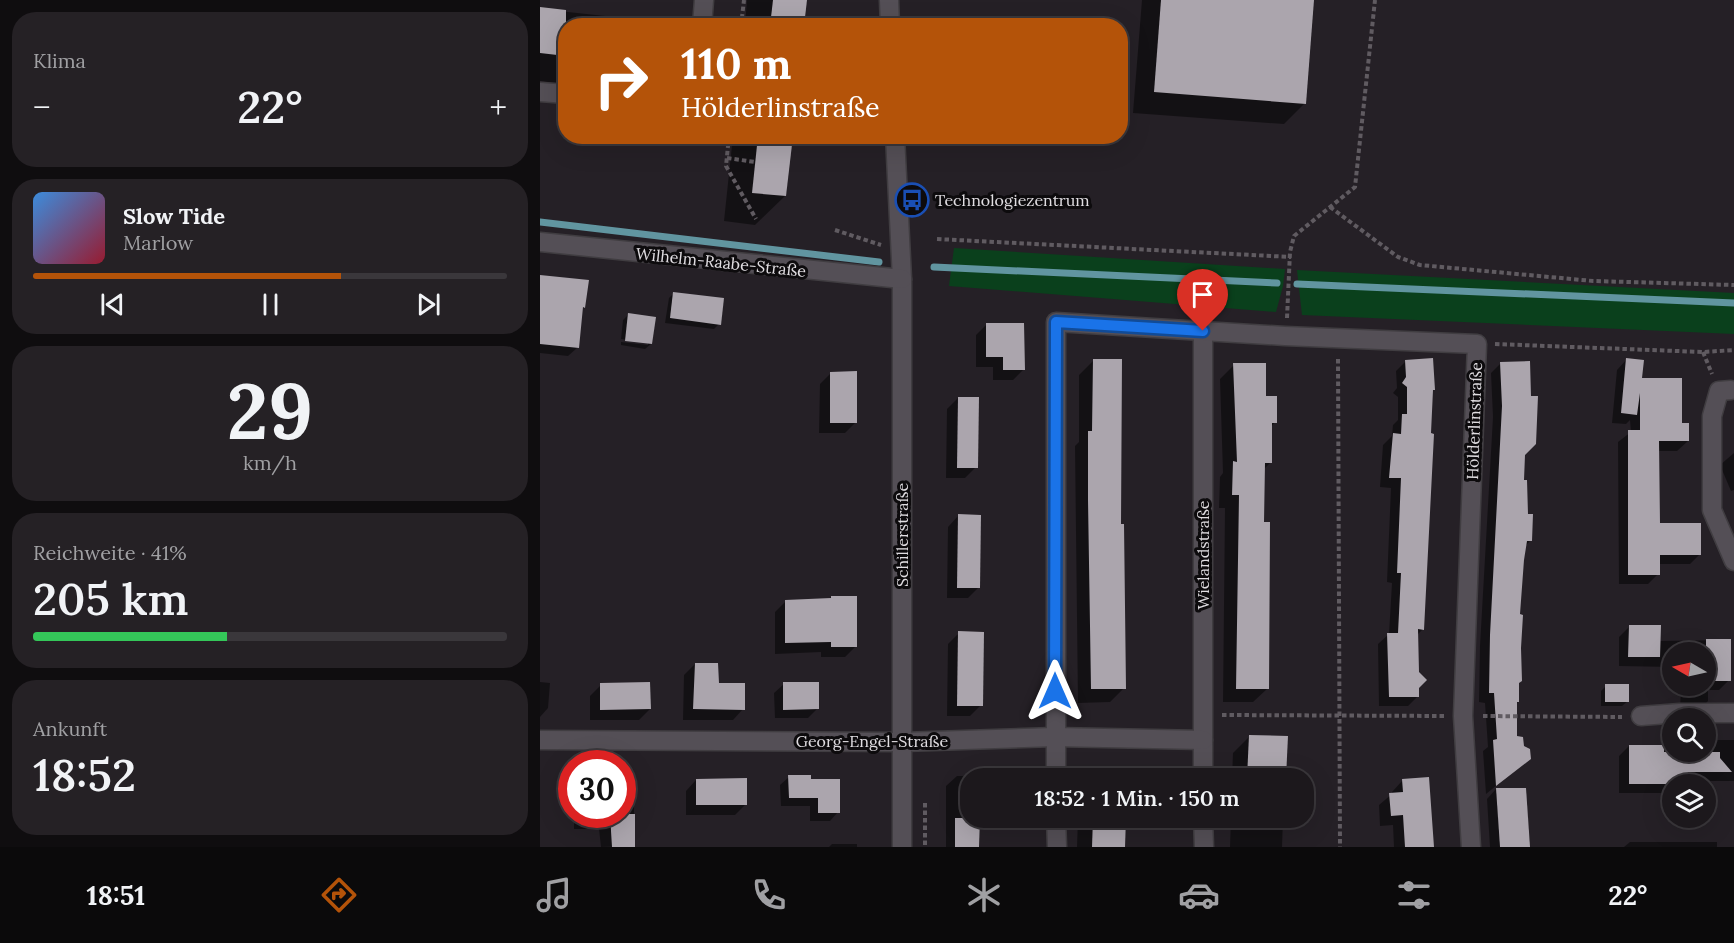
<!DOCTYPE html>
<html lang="de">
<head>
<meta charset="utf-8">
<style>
  body { margin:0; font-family:Lora,serif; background:#252125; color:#f1f3f6; height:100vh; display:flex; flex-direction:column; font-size:22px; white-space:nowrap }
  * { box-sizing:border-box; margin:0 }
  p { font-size:20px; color:#a0a0a3 }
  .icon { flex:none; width:33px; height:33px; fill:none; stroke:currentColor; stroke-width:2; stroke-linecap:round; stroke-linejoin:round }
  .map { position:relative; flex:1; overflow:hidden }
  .details { display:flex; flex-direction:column; gap:12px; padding:12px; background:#0f0d0f; width:540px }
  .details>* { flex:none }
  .hud { position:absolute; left:18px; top:18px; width:570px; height:126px; border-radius:24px; box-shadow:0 6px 24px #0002,0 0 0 2px #3a373b; background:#b45309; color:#fff; overflow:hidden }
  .needle { width:39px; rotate:279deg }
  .tools { position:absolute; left:1122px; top:642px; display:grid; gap:12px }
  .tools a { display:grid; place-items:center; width:54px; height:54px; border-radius:50%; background:#1c181c; box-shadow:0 6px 24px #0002,0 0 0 2px #3a373b; font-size:30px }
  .speed { position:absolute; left:18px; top:750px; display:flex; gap:12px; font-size:30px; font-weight:700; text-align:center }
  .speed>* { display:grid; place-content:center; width:78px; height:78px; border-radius:50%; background:#1c181c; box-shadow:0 6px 24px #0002,0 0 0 2px #3a373b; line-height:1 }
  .speed .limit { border:9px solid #d22; background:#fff; color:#111 }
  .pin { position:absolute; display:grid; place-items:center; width:51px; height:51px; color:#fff; margin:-62px -26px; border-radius:50% 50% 50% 0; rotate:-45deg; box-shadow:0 0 6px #0007 }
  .pin .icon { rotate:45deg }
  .me { position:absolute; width:66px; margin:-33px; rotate:0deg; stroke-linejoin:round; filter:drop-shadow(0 0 4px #0008) }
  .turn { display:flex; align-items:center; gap:21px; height:126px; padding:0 24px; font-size:27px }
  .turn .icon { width:78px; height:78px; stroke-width:2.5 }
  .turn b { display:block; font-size:42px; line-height:51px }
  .big { font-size:45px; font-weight:600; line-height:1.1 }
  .details .card { flex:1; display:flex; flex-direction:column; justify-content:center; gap:9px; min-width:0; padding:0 21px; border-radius:24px; background:#252125 }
  .details .dial { align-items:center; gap:0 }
  .dial b { font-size:78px; line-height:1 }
  .song { display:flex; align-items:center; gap:18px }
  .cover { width:72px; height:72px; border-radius:9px; background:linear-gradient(135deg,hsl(210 70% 55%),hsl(350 70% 35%)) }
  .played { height:6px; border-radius:3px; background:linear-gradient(90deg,#b45309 65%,#3a373b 65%) }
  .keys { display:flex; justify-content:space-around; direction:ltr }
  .heat { display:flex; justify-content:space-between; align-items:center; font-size:33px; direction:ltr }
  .charge { height:9px; border-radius:4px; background:linear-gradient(90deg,#34c759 41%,#3a373b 0) }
  .trip { position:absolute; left:420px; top:768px; width:354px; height:60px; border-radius:24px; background:#1c181c; box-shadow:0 6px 24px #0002,0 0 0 2px #3a373b; font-weight:600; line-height:60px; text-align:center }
  .tab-bar { display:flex; height:96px; justify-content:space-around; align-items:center; background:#0b0a0b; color:#a0a0a3 }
  .tab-bar .icon { width:42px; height:42px }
  .tab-bar .current { color:#b45309 }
  .tab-bar b { font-size:27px; color:#f1f3f6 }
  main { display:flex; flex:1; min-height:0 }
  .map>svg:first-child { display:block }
  .green { fill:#0a401c }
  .shadow { fill:#0007 }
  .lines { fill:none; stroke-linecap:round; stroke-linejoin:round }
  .stream { stroke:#6195a0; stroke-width:7 }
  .building { fill:#aba5ad }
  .minor-casing { stroke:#403d41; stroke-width:21 }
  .path { stroke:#605b61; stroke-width:4; stroke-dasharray:4.5 3; stroke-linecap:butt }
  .minor { stroke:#544f56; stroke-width:18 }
  .route-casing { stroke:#114b97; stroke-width:15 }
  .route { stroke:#1a73e8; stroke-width:10 }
  .labels { text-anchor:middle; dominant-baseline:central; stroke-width:6; stroke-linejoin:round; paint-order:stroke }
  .poi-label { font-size:16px; fill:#e0dde1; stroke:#0d0b0d; text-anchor:start }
  .street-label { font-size:16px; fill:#e0dde1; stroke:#0d0b0d }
</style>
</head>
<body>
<main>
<section class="details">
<div class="card"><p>Klima</p>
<div class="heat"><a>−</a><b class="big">22°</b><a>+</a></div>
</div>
<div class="card">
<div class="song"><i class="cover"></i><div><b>Slow Tide</b><p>Marlow</p></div></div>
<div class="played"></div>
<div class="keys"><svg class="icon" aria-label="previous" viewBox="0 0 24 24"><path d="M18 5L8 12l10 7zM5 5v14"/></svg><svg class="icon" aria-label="pause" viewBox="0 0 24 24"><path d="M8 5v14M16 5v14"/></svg><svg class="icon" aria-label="next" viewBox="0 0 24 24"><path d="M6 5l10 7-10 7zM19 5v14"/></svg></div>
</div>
<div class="card dial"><b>29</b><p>km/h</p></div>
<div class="card"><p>Reichweite · 41%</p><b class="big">205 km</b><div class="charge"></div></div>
<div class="card"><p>Ankunft</p><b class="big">18:52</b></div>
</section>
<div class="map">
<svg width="1194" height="847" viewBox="0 0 1194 847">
  <rect width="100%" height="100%" fill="#252026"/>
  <!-- green -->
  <g class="green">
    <polygon points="414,248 745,269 743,286 736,312 409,286"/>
    <polygon points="757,270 1194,293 1194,334 762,315"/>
  </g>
  <!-- shadow -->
  <g class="shadow">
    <polygon points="207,0 266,0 263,26 205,26"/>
    <polygon points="602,0 773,0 765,103 744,124 593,113"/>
    <polygon points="0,9 121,22 120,26 26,26 26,84 0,81"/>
    <polygon points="193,136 251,136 245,196 215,225 184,221"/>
    <polygon points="0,276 44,307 41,310 37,348 28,356 0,353"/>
    <polygon points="134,293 179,324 174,329 125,323 129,298"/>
    <polygon points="88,315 111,344 105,349 81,345 81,342 108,345 108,342 81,339 83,320"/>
    <polygon points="447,324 484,369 473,380 453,380 453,367 436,367 436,335"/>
    <polygon points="1087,359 1100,380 1141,425 1148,441 1137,451 1118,451 1119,525 1160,554 1150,564 1118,564 1118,574 1108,584 1079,584 1078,442 1091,432 1090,420 1086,424 1072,423 1077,370"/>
    <polygon points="553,361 580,526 584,688 570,702 538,703 535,446 539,442 539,375"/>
    <polygon points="866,361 894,389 892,392 883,629 877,635 878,696 868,706 839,706 838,644 849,634 852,583 847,582 851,488 840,487 843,445 852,436 853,425 858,420 858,397 853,393 857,388 856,371"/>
    <polygon points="961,363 983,455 982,481 990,541 985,546 979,614 978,702 976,703 976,737 990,758 946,794 943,751 948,747 945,703 939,702 940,646 953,417 951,373"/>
    <polygon points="694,365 724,398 735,422 731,427 731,462 724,469 723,524 727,689 713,702 683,702 685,508 679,508 680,477 683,473 680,379"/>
    <polygon points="291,373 316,422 305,433 279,433 280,384"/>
    <polygon points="418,398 436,467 425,478 406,478 407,409"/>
    <polygon points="1194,453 1194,490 1191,491 1180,465"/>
    <polygon points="418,516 438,588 428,598 407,598 408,527"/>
    <polygon points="291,597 316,646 305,657 281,657 281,652 235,654 235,612 246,601 288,600"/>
    <polygon points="1089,627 1119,641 1189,640 1189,680 1179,690 1168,690 1168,701 1158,711 1140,711 1141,686 1166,686 1166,652 1132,652 1132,667 1079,666 1079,637"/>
    <polygon points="419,633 441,705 430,716 407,716 408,644"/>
    <polygon points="155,664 203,709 193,720 143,720 144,675"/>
    <polygon points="0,682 10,683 8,708 0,717"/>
    <polygon points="244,684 277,709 268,718 235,718 234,693"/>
    <polygon points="61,685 110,709 99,720 50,720 50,696"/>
    <polygon points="1066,686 1088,701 1082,706 1061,706 1061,691"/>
    <polygon points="1166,726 1168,726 1168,740 1194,740 1194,781 1147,781 1146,784 1132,784 1132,793 1079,793 1079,756 1089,746 1132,746 1132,752 1166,752"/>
    <polygon points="710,736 746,738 745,778 692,778 693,753"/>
    <polygon points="417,776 439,776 439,778 430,778 430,818 438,818 438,847 406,847 406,786"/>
    <polygon points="249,777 269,780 298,812 290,821 270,821 270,806 241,806 240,785"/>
    <polygon points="82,780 94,780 94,846 61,847 59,829 34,829 34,814 82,814"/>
    <polygon points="156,780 206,804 195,815 146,815 146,791"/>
    <polygon points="862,781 892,847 854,847 853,825 840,826 839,805 852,794 852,792"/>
    <polygon points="956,789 989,847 950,847 947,799"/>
    <polygon points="538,818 585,818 584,847 537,847"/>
    <polygon points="691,818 743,818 742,847 690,847"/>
    <polygon points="1090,842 1177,842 1177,847 1084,847"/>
    <polygon points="292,844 317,844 317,847 289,847"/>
  </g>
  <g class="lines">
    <!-- stream -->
    <g class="stream">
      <polyline points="0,222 339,262"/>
      <polyline points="394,267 737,283"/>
      <polyline points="757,284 1194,303"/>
    </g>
  </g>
  <!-- building -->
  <g class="building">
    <polygon points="233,0 267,0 264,26 230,26"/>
    <polygon points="621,0 774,0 766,104 614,92"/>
    <polygon points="0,7 26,10 26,56 0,53"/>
    <polygon points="218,136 253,136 246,196 212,193"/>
    <polygon points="0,275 49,280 45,308 43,307 39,348 0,344"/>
    <polygon points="133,292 184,298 181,325 130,318"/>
    <polygon points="88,313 116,317 112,344 85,341"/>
    <polygon points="446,323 484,323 485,370 463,370 463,357 446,357"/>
    <polygon points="893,358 895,390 893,390 891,433 894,434 884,630 878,629 879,672 887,680 879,688 879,697 849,697 847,633 858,633 861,573 857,573 861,478 849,478 853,433 861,434 862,414 867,414 867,387 862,383 866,377 865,360"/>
    <polygon points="1086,358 1104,360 1102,378 1142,378 1142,423 1149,423 1149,441 1119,441 1120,523 1161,523 1161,555 1120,555 1120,575 1088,575 1088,430 1100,430 1100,393 1097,415 1081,413"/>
    <polygon points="553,359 582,359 581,524 584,524 586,689 551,689 548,500 548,431 552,431"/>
    <polygon points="990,361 991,396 998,396 996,444 985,455 984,480 987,480 988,514 993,514 992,541 987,541 984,560 980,614 983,615 981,648 982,681 979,683 979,702 977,702 977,736 983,737 984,746 990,749 991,759 956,786 953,740 957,739 954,693 949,693 950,635 962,406 960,362"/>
    <polygon points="693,363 726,363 726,396 737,396 737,423 732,423 732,463 725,463 724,522 730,522 729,689 696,689 699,495 692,495 693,461 697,462"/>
    <polygon points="317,371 317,423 290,423 290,372"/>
    <polygon points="418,397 439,397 438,468 417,468"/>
    <polygon points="418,514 441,515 440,588 417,588"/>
    <polygon points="291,596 317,596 317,647 291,647 291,642 245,643 245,600 291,598"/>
    <polygon points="1089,625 1121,625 1120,657 1088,657"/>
    <polygon points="418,631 444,632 443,706 417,706"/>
    <rect x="1166" y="639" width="25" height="42"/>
    <polygon points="155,663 178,663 179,683 205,683 205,710 153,709"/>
    <polygon points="110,682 111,709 60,710 60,683"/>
    <polygon points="243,682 279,682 279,709 243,710"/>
    <rect x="1065" y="684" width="24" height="18"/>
    <polygon points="709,735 748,736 746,778 707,778"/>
    <polygon points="1089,745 1124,745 1124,752 1180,752 1180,758 1192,772 1148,772 1149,784 1089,784"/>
    <polygon points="248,775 271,775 271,779 300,779 300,813 278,813 278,798 249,798"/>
    <polygon points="889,777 894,847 865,847 863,815 851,816 849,793 863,792 862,779"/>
    <polygon points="207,778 207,805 156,805 156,779"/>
    <polygon points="956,788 986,788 990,847 960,847"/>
    <polygon points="70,814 95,814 95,847 72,847"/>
    <polygon points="415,818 440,818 439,847 415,847"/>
    <polygon points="553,818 586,818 585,847 552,847"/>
  </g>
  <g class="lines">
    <defs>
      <g id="minor">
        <polyline points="349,0 350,26"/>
        <polyline points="162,26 164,0"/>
        <polyline points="0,92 26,94"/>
        <polyline points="355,136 362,279 362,847"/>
        <polyline points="0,242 362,279"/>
        <polyline points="663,331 663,778"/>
        <polyline points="1191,390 1179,391 1172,416 1172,510 1194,561"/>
        <polyline points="1101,716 1140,713 1194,713"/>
        <polyline points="0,740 362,742 515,737 663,740"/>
        <polyline points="516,778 516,322 745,336 937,344 923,716 931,847"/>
        <polyline points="516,818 517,847"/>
        <polyline points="663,818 664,847"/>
      </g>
    </defs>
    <!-- minor casing -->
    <use href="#minor" class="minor-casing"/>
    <!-- path -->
    <g class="path">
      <polyline points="201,26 204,0"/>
      <polyline points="189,136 186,166 216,219"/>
      <polyline points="187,158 215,162"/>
      <polyline points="790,207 858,257 880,265 1053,281 1194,285"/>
      <polyline points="295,230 341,245"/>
      <polyline points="397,239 751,257"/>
      <polyline points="747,318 750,252 754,236 815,187 835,0"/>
      <polyline points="955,344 1163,352 1194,350"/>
      <polyline points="1163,352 1172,374"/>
      <polyline points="798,359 800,847"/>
      <polyline points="682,715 905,716"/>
      <polyline points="943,716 1082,717"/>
      <polyline points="385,803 385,847"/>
    </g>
    <!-- minor -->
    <use href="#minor" class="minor"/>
  </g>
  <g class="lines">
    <defs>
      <polyline id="route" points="515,691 516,322 663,331"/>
    </defs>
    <!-- route casing -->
    <use href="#route" class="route-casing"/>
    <!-- route -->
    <use href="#route" class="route"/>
  </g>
  <!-- icons -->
  <defs>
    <symbol id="bus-ring" viewBox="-11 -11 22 22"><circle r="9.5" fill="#0d0b0d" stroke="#1a4fb4" stroke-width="1.5"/><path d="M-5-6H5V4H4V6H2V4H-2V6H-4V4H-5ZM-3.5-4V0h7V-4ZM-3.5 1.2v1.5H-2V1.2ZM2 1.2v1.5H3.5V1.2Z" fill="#1a4fb4"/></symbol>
  </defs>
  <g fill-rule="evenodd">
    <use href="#bus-ring" x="353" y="181" width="38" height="38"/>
  </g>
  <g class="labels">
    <!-- poi labels -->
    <g class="poi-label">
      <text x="395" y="200">Technologiezentrum</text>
    </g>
    <!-- street labels -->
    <g class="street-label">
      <text transform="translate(181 262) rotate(6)">Wilhelm-Raabe-Straße</text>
      <text transform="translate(934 421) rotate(-88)">Hölderlinstraße</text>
      <text transform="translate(362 535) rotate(-90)">Schillerstraße</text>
      <text transform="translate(663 555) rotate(-90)">Wielandstraße</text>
      <text x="332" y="741">Georg-Engel-Straße</text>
    </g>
  </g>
</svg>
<div class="tools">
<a><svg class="needle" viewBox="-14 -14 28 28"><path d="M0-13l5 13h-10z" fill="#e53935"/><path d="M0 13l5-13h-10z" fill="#a0a0a3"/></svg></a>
<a><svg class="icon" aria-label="search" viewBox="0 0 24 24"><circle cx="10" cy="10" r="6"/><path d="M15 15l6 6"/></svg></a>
<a><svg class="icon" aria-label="layers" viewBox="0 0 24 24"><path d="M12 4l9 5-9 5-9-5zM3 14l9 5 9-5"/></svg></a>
</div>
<div class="speed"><div class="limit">30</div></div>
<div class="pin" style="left:663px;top:331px;background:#d93025"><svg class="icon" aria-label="arrive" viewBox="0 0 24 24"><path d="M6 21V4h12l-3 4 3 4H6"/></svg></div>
<svg class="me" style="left:515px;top:691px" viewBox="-20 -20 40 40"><path d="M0-17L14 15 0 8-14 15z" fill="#1a73e8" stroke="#fff" stroke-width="4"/></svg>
<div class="trip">18:52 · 1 Min. · 150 m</div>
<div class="hud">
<div class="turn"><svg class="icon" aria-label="right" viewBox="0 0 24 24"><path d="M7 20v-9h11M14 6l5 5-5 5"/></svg><div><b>110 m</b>Hölderlinstraße</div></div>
</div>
</div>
</main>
<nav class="tab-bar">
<b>18:51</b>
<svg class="icon current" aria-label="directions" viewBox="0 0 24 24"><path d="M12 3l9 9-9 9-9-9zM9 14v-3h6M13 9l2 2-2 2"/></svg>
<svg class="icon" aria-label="music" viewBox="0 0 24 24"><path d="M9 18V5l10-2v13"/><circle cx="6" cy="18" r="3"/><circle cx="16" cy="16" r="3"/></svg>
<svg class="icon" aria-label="phone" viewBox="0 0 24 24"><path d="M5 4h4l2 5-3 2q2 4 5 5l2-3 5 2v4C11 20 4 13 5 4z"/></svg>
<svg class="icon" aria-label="climate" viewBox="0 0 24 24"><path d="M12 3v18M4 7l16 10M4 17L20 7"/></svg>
<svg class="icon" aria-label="car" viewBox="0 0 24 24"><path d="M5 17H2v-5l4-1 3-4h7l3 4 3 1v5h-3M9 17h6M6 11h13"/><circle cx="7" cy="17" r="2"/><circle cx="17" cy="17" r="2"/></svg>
<svg class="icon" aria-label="filters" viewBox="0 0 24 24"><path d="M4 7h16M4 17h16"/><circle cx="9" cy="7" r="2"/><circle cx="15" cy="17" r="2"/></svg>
<b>22°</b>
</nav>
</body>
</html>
